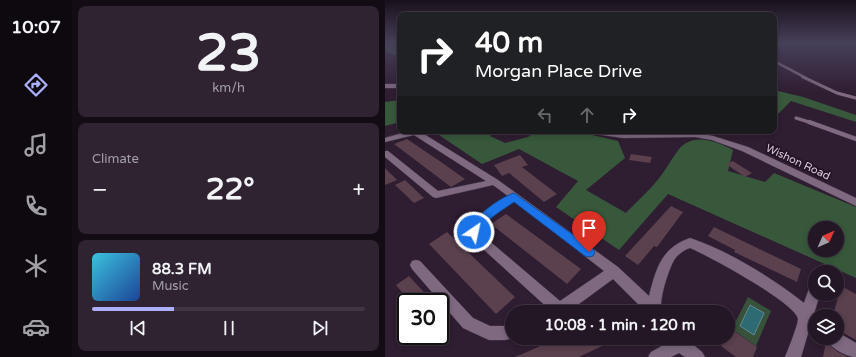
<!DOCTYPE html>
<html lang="en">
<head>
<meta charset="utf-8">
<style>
  body { margin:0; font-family:"Varela Round",sans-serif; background:#2f2332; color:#f1f3f6; height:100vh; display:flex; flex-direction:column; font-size:15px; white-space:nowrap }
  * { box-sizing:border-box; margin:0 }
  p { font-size:13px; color:#a39fa7 }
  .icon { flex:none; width:22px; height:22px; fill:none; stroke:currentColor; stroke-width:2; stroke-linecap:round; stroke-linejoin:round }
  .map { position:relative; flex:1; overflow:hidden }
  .drawer { display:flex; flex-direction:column; gap:6px; padding:6px; background:#130c14; width:313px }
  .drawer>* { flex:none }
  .guide { position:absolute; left:12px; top:12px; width:380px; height:122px; border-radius:8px; box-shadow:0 2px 6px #0003,0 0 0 1px #403542; background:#202124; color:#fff; overflow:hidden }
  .needle { width:26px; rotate:45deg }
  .buttons { position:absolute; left:423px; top:221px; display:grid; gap:8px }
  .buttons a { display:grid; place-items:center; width:36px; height:36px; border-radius:50%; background:#231625; box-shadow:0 2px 6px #0003,0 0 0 1px #403542; font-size:20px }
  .speed { position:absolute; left:12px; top:293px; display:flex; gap:8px; font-size:20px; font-weight:700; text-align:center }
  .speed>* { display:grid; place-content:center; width:52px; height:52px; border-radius:50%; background:#231625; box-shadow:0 2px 6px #0003,0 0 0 1px #403542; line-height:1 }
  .speed .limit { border:2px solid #111; border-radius:6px; background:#fff; color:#111 }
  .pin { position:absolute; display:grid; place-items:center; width:34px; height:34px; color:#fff; margin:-41px -17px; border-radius:50% 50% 50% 0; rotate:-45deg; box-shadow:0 0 4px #0007 }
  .pin .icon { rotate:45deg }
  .me { position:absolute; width:44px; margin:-22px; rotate:34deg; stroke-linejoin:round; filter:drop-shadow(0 0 3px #0008) }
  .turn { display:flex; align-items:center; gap:14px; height:84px; padding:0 12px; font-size:18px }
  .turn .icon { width:52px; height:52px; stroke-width:2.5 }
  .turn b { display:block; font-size:28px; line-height:34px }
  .lanes { display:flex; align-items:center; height:38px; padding:0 12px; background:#0003; justify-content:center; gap:20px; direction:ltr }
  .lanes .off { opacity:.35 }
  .big { font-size:30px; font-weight:700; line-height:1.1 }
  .drawer .tile { flex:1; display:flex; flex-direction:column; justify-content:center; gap:6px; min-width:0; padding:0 14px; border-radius:8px; background:#2f2332 }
  .drawer .dial { align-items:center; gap:0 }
  .dial b { font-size:52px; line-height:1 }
  .song { display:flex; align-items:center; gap:12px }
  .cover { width:48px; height:48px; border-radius:6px; background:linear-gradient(135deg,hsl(190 70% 55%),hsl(220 70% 35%)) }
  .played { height:4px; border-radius:2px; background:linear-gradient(90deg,#acaffb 30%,#403542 30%) }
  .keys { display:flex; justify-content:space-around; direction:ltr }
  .heat { display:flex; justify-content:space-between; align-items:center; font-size:22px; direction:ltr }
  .trip { position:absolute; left:120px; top:305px; width:230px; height:40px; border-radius:20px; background:#231625; box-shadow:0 2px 6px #0003,0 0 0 1px #403542; font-weight:700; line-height:40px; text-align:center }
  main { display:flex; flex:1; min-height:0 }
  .tab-bar { display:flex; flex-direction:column; width:72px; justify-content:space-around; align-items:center; background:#0e090f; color:#a39fa7 }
  .tab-bar .icon { width:28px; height:28px }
  .tab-bar .selected { color:#acaffb }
  .tab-bar b { font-size:18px; color:#f1f3f6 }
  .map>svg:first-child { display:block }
  .green { fill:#38513b }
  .forest { fill:#37583b; fill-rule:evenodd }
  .water { fill:#2e6a72; stroke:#628892 }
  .building { fill:#5b404e }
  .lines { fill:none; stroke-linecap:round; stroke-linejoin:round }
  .service-far2-casing { stroke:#493b4b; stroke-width:3 }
  .service-far1-casing { stroke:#493b4b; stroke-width:3.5 }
  .service-casing { stroke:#493b4b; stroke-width:5 }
  .minor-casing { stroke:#493b4b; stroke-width:1 }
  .service-far2 { stroke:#7e6980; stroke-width:2.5 }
  .service-far1 { stroke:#7e6980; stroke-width:3 }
  .service { stroke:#7e6980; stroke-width:4 }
  .minor { fill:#7e6980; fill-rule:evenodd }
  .route { fill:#1a73e8; stroke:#114b97 }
  .labels { text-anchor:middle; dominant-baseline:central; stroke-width:4; stroke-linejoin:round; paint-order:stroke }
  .street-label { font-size:11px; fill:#dacedb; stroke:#251427 }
</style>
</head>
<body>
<main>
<nav class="tab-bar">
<b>10:07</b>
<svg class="icon selected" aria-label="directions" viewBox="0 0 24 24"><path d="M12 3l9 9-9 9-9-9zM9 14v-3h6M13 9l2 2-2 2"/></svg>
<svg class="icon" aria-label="music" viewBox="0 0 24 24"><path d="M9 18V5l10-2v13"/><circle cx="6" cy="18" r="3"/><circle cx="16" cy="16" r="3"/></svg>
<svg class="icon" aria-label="phone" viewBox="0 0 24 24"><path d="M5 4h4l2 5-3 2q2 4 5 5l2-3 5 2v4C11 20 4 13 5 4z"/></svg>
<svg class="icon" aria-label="climate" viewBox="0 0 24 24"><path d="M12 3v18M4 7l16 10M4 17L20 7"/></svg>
<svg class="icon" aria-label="car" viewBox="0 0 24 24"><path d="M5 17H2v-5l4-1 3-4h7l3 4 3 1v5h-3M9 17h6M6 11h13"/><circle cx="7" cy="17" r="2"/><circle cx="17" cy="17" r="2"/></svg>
</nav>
<section class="drawer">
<div class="tile dial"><b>23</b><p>km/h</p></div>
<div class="tile"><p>Climate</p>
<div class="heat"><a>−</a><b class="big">22°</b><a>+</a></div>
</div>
<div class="tile">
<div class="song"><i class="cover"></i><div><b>88.3 FM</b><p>Music</p></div></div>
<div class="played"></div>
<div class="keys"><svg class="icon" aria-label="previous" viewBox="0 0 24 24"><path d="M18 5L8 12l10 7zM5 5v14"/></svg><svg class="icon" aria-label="pause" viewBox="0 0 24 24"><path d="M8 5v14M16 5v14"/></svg><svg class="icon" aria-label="next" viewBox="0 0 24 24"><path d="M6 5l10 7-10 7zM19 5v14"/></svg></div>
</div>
</section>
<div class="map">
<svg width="471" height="357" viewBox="0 0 471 357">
  <rect width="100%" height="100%" fill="#2f1d31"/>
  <!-- green -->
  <polygon class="green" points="363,297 386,311 371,346 347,329"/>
  <!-- forest -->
  <g class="forest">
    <polygon points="0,43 15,43 15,58 3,52 0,53"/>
    <polygon points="389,90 418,97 471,115 471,122 406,101 389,118"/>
    <polygon points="15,100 15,122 0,126 0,102"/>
    <path d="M 48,131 L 109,131 L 105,136 L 120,143 L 143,137 L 151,131 L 190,131 L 233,141 L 240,158 L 201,190 L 241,213 C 252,201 265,190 275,177 C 282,168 287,158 294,149 C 308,132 332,141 348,150 L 343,171 L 380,182 L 389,173 L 471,207 L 471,278 L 283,194 L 234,250 L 171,207 L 193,181 L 134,149 L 97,164 ZM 430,228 L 452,228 L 452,250 L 430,250 Z"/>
  </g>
  <!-- water -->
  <polygon class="water" points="365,305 379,313 369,335 355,326"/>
  <!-- building -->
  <g class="building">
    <polygon points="22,139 56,162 80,179 66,187 9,144"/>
    <polygon points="246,154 267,157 265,163 244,160"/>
    <polygon points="135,155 143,165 137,167 172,194 159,202 124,173 117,176 109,165"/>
    <polygon points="348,161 354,165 367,173 360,177 341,164"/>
    <polygon points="0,168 12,180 0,185"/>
    <polygon points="20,180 39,198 29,203 10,185"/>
    <polygon points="286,206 298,212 272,247 269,246 253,265 240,256"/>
    <polygon points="121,214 196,269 182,284 106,224"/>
    <polygon points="329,227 416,269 412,282 349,252 350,250 323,236"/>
    <polygon points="62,232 130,297 111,314 44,244"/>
    <polygon points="24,276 48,302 25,302 11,285"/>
    <polygon points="456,286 471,294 471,340 452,329 452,316 448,316"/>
    <polygon points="345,328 372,347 368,357 351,357 336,346 340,338 343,338"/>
    <polygon points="174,338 234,338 194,357 130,357"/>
    <polygon points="441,342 453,352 463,357 438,357"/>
  </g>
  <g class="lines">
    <defs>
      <polyline id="service-far2" points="389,61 421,78"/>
      <g id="service-far1">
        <polyline points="418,77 452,93 471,98"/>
        <polyline points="411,118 427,123"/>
      </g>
      <polyline id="service" points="424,122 471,139"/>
      <g id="minor">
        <rect x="0" y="84" width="15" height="4"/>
        <path d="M 25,131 L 34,131 L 113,180 L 233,267 L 264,296 C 271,269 276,248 305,238 C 344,251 387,278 419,303 L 425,286 L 430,284 L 430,294 L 435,294 L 428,317 L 430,318 L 430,333 L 424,330 L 416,357 L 400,357 C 403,350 413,325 413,319 C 411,303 322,255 305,248 C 298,250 291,256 288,262 C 283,272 273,302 277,312 L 261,312 L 228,279 L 183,312 L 164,312 L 165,310 L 86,238 C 77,220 111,204 123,196 L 108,185 L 51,198 L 48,197 L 0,157 L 0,151 L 3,151 L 53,191 L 101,181 L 29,135 L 0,142 L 0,138 ZM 129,201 L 219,271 L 175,301 L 95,233 C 95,220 119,208 129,201 Z"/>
        <polygon points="199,131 219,131 238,134 310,133 328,136 363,147 471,198 471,206 357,151 327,140 310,137 238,138 203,133"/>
        <polygon points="31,260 35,261 88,318 105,326 120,326 127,324 128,338 120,340 104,340 78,328 27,269 25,265 27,261"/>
        <path d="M 452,332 L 471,343 L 471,357 C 461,357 444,347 441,338 L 452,338 Z"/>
        <polygon points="283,338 300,338 317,352 320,357 300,357 294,353 286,357 263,357 266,352 284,342"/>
      </g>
    </defs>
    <!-- service-far2 casing -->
    <use href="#service-far2" class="service-far2-casing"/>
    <!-- service-far1 casing -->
    <use href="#service-far1" class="service-far1-casing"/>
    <!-- service casing -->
    <use href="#service" class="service-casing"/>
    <!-- minor casing -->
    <use href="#minor" class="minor-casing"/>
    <!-- service-far2 -->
    <use href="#service-far2" class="service-far2"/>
    <!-- service-far1 -->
    <use href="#service-far1" class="service-far1"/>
    <!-- service -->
    <use href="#service" class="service"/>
    <!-- minor -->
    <use href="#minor" class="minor"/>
  </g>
  <!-- sky -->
  <linearGradient id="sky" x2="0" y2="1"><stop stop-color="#1a101b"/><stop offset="0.46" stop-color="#47405a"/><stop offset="1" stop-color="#47405a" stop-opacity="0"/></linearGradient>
  <rect width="471" height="93" fill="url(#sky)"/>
  <!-- route -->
  <path class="route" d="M 129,193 L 208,249 L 210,252 L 208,256 L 204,257 L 200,256 L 129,202 C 112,214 103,217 93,236 L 89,237 L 85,236 L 83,232 C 88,217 114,198 129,193 Z"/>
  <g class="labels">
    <!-- street labels -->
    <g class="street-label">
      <text transform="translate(413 162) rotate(25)">Wishon Road</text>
    </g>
  </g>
</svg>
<div class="buttons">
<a><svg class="needle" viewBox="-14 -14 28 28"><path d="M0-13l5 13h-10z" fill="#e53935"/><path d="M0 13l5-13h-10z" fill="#a39fa7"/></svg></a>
<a><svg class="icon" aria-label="search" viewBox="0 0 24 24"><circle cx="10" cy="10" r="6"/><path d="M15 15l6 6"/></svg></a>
<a><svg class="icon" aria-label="layers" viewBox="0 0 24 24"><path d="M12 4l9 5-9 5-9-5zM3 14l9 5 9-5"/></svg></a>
</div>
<div class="speed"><div class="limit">30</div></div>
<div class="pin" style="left:204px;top:252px;background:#d93025"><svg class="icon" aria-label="arrive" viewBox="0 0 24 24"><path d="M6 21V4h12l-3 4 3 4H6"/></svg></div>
<svg class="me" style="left:89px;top:232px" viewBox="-20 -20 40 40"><circle r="17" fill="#1a73e8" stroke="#fff" stroke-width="3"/><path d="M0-11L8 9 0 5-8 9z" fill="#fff"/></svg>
<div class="trip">10:08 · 1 min · 120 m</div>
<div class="guide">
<div class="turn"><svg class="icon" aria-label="right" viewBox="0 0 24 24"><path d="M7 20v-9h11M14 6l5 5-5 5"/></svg><div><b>40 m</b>Morgan Place Drive</div></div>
<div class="lanes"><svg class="icon off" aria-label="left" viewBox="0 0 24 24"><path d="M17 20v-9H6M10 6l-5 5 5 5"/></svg><svg class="icon off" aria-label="ahead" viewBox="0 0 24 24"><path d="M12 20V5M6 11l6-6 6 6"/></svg><svg class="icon" aria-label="right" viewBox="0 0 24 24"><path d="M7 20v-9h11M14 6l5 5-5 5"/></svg></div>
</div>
</div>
</main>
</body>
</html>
